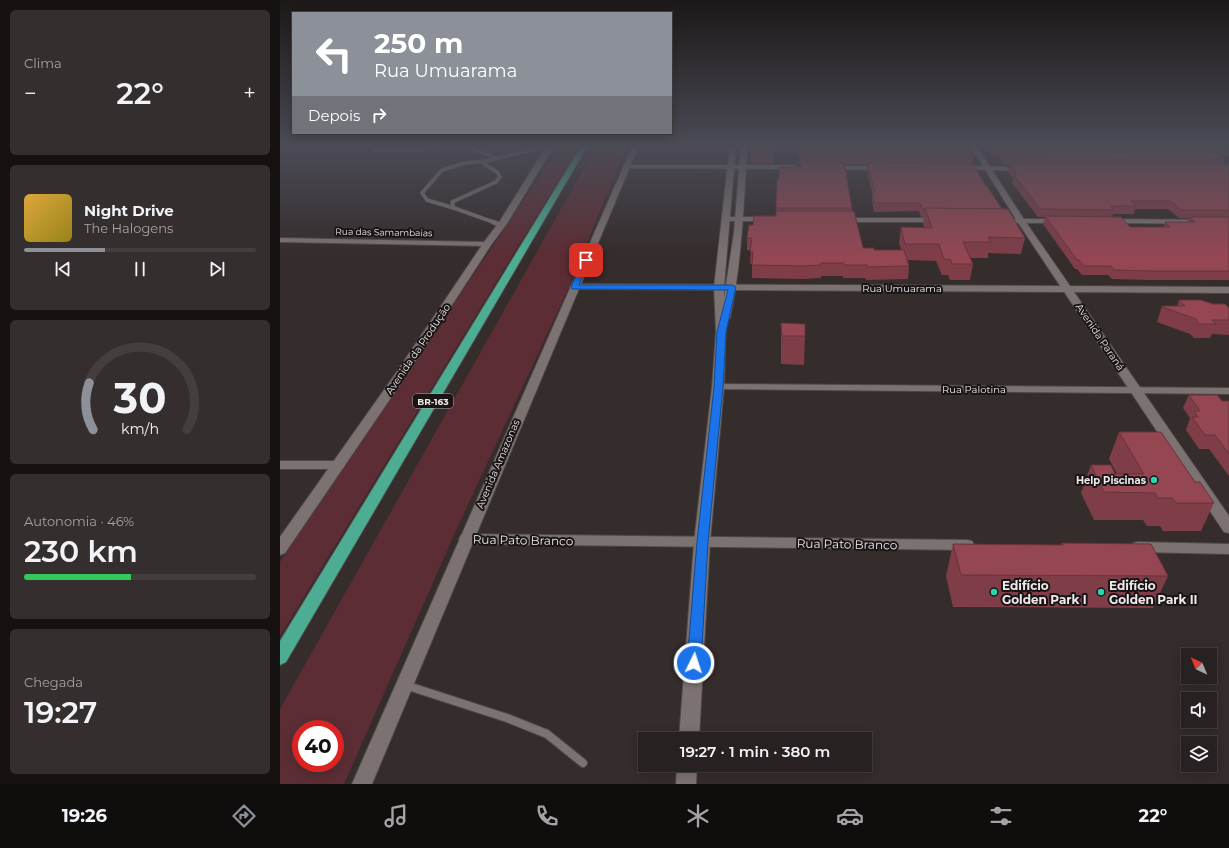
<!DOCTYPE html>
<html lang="pt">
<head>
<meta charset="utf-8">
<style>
  body { margin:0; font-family:Montserrat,sans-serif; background:#342e2e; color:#f1f3f6; height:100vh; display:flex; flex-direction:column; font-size:15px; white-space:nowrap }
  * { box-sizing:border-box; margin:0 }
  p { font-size:13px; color:#a5a3a5 }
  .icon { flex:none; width:22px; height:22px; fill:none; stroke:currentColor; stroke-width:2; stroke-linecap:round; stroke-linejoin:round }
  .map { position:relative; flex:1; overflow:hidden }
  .details { display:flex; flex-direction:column; gap:10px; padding:10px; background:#161212; width:280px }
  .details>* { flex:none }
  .banner { position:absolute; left:12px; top:12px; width:380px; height:122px; border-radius:0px; box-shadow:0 2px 10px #0003,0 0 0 1px #443e3f; background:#8c9099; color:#fff; overflow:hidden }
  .needle { width:26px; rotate:316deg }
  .buttons { position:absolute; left:901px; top:648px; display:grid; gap:8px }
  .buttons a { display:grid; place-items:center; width:36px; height:36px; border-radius:0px; background:#282121; box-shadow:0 2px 10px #0003,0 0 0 1px #443e3f; font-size:20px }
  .speed { position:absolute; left:12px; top:720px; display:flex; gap:8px; font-size:20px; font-weight:700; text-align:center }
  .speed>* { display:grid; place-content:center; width:52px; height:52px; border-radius:50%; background:#282121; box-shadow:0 2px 10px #0003,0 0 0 1px #443e3f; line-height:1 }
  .speed .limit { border:6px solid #d22; background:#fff; color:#111 }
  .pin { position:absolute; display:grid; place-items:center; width:34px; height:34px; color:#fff; margin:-17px; border-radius:8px; box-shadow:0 2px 6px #0006 }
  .me { position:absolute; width:44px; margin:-22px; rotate:4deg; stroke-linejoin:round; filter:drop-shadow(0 0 3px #0008) }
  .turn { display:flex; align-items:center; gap:14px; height:84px; padding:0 16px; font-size:18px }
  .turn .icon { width:52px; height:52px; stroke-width:2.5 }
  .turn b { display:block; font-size:28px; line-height:34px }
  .then { display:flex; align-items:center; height:38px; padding:0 16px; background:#0003; gap:8px; font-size:15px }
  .big { font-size:30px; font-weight:600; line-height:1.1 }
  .details .card { flex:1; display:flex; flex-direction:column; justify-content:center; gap:6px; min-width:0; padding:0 14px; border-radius:6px; background:#342e2e }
  .details .dial { align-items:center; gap:0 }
  .dial svg { height:104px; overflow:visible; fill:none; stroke:#443e3f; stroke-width:7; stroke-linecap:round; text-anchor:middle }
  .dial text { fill:#f1f3f6; stroke:none }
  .song { display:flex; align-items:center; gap:12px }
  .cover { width:48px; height:48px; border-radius:6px; background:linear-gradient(135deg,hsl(40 70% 55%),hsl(50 70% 35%)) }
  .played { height:4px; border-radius:2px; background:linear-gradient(90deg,#8c9099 35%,#443e3f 35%) }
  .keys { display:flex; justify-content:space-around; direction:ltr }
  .heat { display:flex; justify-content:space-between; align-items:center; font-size:22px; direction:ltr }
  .charge { height:6px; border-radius:3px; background:linear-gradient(90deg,#34c759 46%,#443e3f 0) }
  .trip { position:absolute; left:358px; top:732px; width:234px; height:40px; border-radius:0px; background:#282121; box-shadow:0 2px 10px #0003,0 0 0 1px #443e3f; font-weight:600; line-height:40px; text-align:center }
  .dock { display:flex; height:64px; justify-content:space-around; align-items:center; background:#100d0d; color:#a5a3a5 }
  .dock .icon { width:28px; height:28px }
  .dock .current { color:#8c9099 }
  .dock b { font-size:18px; color:#f1f3f6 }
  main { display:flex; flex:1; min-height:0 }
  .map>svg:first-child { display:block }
  .green { fill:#5c2d34; fill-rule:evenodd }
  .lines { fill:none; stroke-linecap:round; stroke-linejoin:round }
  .lane-far2-casing { stroke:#4f4748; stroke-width:4.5 }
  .lane-far1-casing { stroke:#4f4748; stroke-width:6 }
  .lane-casing { stroke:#4f4748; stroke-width:10 }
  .street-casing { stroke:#4f4748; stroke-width:2 }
  .secondary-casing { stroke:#4f4748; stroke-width:2 }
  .highway-casing { stroke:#4f4748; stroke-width:2 }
  .lane-far2 { stroke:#7c7272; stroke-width:3.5 }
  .lane-far1 { stroke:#7c7272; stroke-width:4.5 }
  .lane { stroke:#7c7272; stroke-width:8 }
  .street { fill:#7c7272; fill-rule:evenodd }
  .secondary { fill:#7c7272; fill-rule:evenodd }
  .highway { fill:#4dad92; fill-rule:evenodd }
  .wall { fill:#7f3d47; fill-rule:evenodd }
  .building { fill:#944753; stroke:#68323a }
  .route { fill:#1a73e8; stroke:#114b97 }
  .poi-dot { fill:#29d5ac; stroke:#191516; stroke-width:1.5 }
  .labels { text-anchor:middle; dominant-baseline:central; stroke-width:4; stroke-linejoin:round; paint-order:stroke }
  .far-street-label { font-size:9px; fill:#efe9e9; stroke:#191516 }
  .shield { fill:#191516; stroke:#afa9aa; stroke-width:1 }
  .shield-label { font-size:9px; font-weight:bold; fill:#efe9e9 }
  .street-label { font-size:10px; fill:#efe9e9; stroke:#191516 }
  .poi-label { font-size:10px; font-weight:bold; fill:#efe9e9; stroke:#191516; text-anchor:end }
  .near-street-label { font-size:12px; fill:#efe9e9; stroke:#191516 }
  .near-poi-label { font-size:12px; font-weight:bold; fill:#efe9e9; stroke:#191516; text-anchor:start }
</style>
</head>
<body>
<main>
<section class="details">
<div class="card"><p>Clima</p>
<div class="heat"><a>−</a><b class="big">22°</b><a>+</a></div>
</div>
<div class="card">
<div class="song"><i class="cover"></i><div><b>Night Drive</b><p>The Halogens</p></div></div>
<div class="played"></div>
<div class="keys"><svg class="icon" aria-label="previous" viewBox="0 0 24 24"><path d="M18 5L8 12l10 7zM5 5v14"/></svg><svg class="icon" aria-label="pause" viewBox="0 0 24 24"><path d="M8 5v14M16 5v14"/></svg><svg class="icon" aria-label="next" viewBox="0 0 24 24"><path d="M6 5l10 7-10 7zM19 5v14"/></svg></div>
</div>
<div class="card dial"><svg viewBox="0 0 100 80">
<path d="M14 69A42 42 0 1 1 86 69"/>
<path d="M14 69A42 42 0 0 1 11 33" stroke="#8c9099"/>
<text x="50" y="56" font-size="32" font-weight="700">30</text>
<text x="50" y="72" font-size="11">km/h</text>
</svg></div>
<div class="card"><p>Autonomia · 46%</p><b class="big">230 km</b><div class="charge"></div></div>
<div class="card"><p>Chegada</p><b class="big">19:27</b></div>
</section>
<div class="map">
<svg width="949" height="784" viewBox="0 0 949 784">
  <rect width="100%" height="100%" fill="#352c2c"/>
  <!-- green -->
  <g class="green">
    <polygon points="278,145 300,145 0,636 0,562 278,149"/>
    <path d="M 317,145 L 347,145 L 289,287 L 174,535 L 64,784 L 0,784 L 0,709 ZM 21,729 L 55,729 L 55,763 L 21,763 Z"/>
  </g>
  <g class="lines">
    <defs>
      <g id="lane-far2">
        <polyline points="101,145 95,150 138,150 150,148"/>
        <polyline points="141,145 189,147 215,158"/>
        <polyline points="174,208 147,200 142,193 162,170 185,163 206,161"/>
        <polyline points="216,223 174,208 172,202 216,182 220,177 217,172 204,164 206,161 270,145"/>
      </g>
      <polyline id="lane-far1" points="213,222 221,225"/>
      <polyline id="lane" points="125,685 227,718 267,734 303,763"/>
      <g id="street">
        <polygon points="344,165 514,165 517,167 514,169 346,168 343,166"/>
        <polygon points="551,166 602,166 605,168 602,170 549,169 549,167"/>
        <polygon points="681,166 744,167 747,169 744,171 679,169 679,167"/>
        <polygon points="443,217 487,217 491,219 487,221 446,221 442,219"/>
        <polygon points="560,218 657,218 661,220 657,222 563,222 559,220"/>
        <polygon points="718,219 777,219 781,221 777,223 718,223"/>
        <polygon points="828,219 949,220 949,224 831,223 828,223"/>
        <polygon points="0,238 207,242 211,244 207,246 0,242"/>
        <polygon points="294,284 787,286 791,289 787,292 291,289 290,287"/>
        <polygon points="438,384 949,388 949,394 434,389 433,387"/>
        <polygon points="0,461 59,461 63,462 65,465 63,468 59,469 0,469"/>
        <polygon points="186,534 687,540 692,541 694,545 692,549 687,550 186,544 181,543 179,539 181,535"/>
        <polygon points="858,542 949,544 949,554 858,552 853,551 851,547 853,543"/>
      </g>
      <g id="secondary">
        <polygon points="267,145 273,145 272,149 228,222 211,245 127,374 5,553 0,555 0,537 116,373 204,242 220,221"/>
        <polygon points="353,145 359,145 92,784 72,784"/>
        <path d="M 450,145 L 456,145 L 444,287 L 444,298 L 454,232 L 461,145 L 467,145 C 464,203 462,261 450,318 L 446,321 L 444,387 L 430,542 L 419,739 L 399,739 L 414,542 L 432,387 L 436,332 L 434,287 Z"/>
        <polygon points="690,145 696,145 745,221 790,286 949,287 949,293 794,292 949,516 949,533 944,532 737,221"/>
        <polygon points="397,765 417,765 416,784 396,784"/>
      </g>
      <polygon id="highway" points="302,145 308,145 6,662 0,665 0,641"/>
    </defs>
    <!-- lane-far2 casing -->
    <use href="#lane-far2" class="lane-far2-casing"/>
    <!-- lane-far1 casing -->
    <use href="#lane-far1" class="lane-far1-casing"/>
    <!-- lane casing -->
    <use href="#lane" class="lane-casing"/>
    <!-- street casing -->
    <use href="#street" class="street-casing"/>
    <!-- secondary casing -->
    <use href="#secondary" class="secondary-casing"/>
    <!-- highway casing -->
    <use href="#highway" class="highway-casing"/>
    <!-- lane-far2 -->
    <use href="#lane-far2" class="lane-far2"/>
    <!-- lane-far1 -->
    <use href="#lane-far1" class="lane-far1"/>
    <!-- lane -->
    <use href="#lane" class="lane"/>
    <!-- street -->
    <use href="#street" class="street"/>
    <!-- secondary -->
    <use href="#secondary" class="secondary"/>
    <!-- highway -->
    <use href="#highway" class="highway"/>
  </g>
  <!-- wall -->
  <g class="wall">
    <path d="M 471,145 L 687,145 L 693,155 L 692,164 L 706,186 L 722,209 L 745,238 L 741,254 L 708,253 L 708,258 L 690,258 L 693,264 L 690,280 L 670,280 L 668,275 L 662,275 L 656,261 L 628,260 L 629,266 L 628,279 L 586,280 L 585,278 L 563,278 L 563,276 L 541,276 L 541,278 L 523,279 L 472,278 L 472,264 L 470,264 L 471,250 L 467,250 L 467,238 L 473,225 L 496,216 L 497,179 L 499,179 L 521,167 L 521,164 L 520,164 L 518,148 L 494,148 L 494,163 L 471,163 ZM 565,164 L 587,164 L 587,171 L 592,193 L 592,200 L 594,212 L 639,211 L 641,217 L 644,217 L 643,224 L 644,228 L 621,227 L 619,243 L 621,250 L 594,250 L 583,248 L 572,211 L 572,208 L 567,179 L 567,175 Z"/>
    <path d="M 706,145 L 948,145 L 949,146 L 949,156 L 941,156 L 945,159 L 943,165 L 949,165 L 949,280 L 870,280 L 832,279 L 828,275 L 802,275 L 797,269 L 795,269 L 763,224 L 765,217 L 758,217 L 732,183 L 733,179 L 728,172 L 729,165 L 724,165 L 718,156 L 713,156 ZM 855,209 L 888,209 L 899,218 L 908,218 L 907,222 L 885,222 L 884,227 L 850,227 L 832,217 L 833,214 L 854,214 Z"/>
    <polygon points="899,300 933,304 949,308 949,335 932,334 930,338 914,338 910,334 877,322 882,306 897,306"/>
    <polygon points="501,323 525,336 524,365 501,364"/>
    <polygon points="909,395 942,401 949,401 949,476 929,449 919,449 906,430 910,418 903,408"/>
    <polygon points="839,432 915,482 934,503 921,531 883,531 880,526 867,526 863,520 814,520 801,493 811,465 835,474 837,474 829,459"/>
    <polygon points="782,543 888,576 873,608 673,607 666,576 673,544 781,545"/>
  </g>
  <!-- building -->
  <g class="building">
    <rect x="471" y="145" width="23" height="8"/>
    <polygon points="519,145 687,145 693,155 520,154"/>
    <polygon points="711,145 948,145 949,146 949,149 933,150 945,159 725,158 719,149 714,149"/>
    <polygon points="521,163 564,163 567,175 566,175 572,208 496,208 497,179 499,179 499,167 521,167"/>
    <polygon points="587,163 693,164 706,186 707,186 722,209 642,209 640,203 595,203 592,192 595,192"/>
    <polygon points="730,164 949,165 949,210 901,210 891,201 851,201 856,206 831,206 834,210 760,209 734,175 737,175"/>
    <polygon points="645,208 728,209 745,238 708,237 711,242 683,242 693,264 672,264 670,259 664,259 659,244 625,244 621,227 652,228"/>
    <polygon points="496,211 574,211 583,248 594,248 594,250 624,250 629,266 587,267 587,265 564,265 564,263 541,263 541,265 523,266 472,265 473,252 470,252 472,238 467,238 469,225 473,225 474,216 496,216"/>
    <polygon points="765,216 841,217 850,227 890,227 885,222 915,222 909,217 949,217 949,271 873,271 834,270 831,266 804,266 799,260 797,260"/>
    <polygon points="899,300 921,300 933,304 945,304 949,308 949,320 932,320 936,324 919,324 916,319 882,307 882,306 905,306"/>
    <polygon points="501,323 525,324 525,336 502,336"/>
    <polygon points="909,395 937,395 942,401 949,401 949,454 935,435 925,435 912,417 918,417 914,411 920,411"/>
    <polygon points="839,432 881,432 915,482 920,482 934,503 896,503 892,498 878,498 875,493 824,492 811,465 831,465 835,474 864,474"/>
    <polygon points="782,543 871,544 888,576 681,575 673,544 783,545"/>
  </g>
  <!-- sky -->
  <linearGradient id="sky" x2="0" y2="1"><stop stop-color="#1d1818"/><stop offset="0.57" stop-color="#4b4b56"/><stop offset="1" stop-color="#4b4b56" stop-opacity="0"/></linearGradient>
  <rect width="949" height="255" fill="url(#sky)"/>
  <!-- route -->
  <polygon class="route" points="306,258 309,260 299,285 452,285 456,287 446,332 443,387 428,542 421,663 419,667 414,669 409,667 407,663 417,542 434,387 437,332 448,290 292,289 291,287 303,260"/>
  <!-- markers -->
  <g class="poi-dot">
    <circle cx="874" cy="480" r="4"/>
    <circle cx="714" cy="592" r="4"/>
    <circle cx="821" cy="592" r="4"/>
  </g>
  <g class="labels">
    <!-- far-street labels -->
    <g class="far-street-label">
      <text transform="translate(104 232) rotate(1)">Rua das Samambaias</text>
    </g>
    <!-- shield labels -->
    <rect class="shield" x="133" y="394" width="40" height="14" rx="3"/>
    <g class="shield-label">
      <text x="153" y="401">BR-163</text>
    </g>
    <!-- street labels -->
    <g class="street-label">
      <text x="622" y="288">Rua Umuarama</text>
      <text transform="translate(820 337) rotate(56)">Avenida Paraná</text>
      <text transform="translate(138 349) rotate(-56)">Avenida da Produção</text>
      <text x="694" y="389">Rua Palotina</text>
      <text transform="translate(218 464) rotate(-67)">Avenida Amazonas</text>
    </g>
    <!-- poi labels -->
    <g class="poi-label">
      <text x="866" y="480">Help Piscinas</text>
    </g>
    <!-- near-street labels -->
    <g class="near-street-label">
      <text transform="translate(243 540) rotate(1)">Rua Pato Branco</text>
      <text transform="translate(567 544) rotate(1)">Rua Pato Branco</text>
    </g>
    <!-- near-poi labels -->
    <g class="near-poi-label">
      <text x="722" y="585">Edifício<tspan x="722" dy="14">Golden Park I</tspan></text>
      <text x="829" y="585">Edifício<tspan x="829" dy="14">Golden Park II</tspan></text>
    </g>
  </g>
</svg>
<div class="buttons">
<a><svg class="needle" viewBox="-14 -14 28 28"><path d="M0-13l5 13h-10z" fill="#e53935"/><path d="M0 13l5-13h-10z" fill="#a5a3a5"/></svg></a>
<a><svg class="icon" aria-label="sound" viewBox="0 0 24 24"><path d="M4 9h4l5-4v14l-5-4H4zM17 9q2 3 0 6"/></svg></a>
<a><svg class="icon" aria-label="layers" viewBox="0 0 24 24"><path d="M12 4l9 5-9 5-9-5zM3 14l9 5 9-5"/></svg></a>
</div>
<div class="speed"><div class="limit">40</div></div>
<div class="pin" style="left:306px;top:260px;background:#d93025"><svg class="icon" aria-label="arrive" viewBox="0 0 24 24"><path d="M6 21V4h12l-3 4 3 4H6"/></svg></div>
<svg class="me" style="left:414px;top:663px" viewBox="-20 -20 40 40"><circle r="17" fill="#1a73e8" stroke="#fff" stroke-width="3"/><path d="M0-11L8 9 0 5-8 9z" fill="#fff"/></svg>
<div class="trip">19:27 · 1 min · 380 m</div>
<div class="banner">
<div class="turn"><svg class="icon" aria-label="left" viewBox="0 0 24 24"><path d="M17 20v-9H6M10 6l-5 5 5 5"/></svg><div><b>250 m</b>Rua Umuarama</div></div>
<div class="then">Depois<svg class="icon" aria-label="right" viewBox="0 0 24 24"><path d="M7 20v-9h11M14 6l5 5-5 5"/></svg></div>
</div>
</div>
</main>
<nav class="dock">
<b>19:26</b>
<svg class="icon current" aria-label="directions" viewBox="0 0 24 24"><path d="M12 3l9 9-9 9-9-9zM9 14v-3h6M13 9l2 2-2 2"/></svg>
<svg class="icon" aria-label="music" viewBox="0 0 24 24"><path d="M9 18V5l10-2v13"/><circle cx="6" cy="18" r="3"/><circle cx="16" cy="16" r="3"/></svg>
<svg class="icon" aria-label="phone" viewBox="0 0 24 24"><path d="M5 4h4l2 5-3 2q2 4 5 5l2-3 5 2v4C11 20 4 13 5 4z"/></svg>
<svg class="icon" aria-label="climate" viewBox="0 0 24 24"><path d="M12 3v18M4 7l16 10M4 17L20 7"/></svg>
<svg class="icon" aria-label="car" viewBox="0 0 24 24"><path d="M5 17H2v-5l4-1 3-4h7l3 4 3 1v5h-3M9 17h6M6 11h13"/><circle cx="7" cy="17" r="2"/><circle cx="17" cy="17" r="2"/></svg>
<svg class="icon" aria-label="filters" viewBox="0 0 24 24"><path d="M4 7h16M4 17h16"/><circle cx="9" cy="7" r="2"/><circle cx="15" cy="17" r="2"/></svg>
<b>22°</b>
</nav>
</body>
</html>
